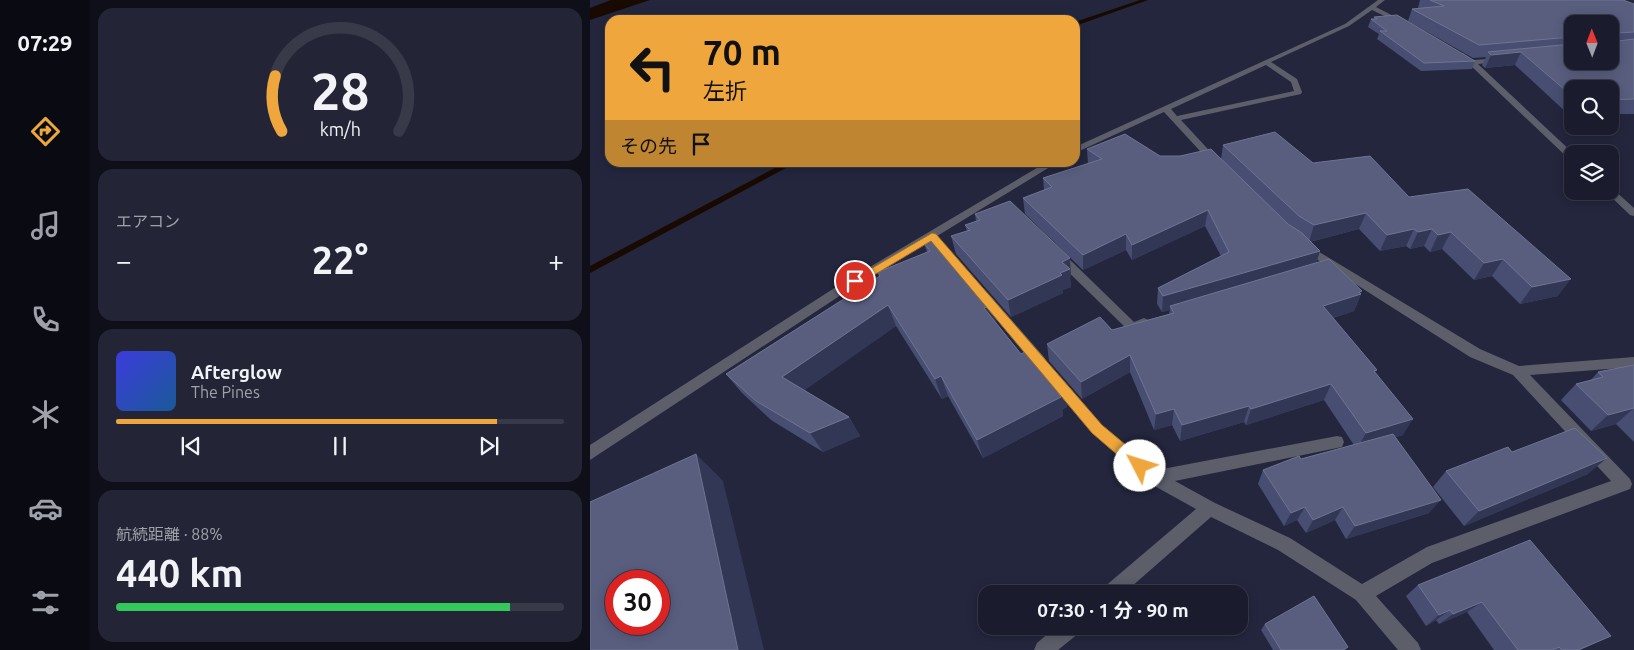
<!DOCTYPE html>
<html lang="ja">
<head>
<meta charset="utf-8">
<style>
  body { margin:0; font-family:Ubuntu,"Noto Sans JP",sans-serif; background:#232536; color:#f1f3f6; height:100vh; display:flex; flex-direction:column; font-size:19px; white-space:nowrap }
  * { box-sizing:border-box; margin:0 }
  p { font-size:16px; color:#9fa1aa }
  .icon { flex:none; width:28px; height:28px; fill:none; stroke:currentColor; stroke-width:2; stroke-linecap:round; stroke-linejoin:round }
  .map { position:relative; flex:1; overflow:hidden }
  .drawer { display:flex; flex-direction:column; gap:8px; padding:8px; background:#0e0f19; width:500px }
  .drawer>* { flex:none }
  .guide { position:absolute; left:15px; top:15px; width:475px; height:152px; border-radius:15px; box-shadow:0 2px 12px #0003,0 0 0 1px #383a4a; background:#efa73d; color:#111; overflow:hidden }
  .needle { width:32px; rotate:359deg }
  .tools { position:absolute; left:974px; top:15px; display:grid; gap:10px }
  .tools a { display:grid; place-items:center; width:55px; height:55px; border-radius:10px; background:#1a1c2e; box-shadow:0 2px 12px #0003,0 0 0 1px #383a4a; font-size:25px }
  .speed { position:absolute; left:15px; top:570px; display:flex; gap:10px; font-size:25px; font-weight:700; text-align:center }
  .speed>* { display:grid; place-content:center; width:65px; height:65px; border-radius:50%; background:#1a1c2e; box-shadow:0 2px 12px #0003,0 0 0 1px #383a4a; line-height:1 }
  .speed .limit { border:8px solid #d22; background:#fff; color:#111 }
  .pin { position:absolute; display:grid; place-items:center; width:42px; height:42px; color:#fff; margin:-21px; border:2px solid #fff; border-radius:50%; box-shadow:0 1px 5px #0007 }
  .me { position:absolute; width:55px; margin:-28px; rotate:310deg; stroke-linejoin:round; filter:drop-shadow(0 0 4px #0008) }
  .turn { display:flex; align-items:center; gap:18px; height:105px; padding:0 15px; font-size:22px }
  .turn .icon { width:65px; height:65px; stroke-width:2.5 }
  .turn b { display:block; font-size:35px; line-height:42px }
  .then { display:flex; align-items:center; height:48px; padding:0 15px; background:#0003; gap:10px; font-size:19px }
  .big { font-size:38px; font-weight:700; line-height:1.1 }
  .drawer .widget { flex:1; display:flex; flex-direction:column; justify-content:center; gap:8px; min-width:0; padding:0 18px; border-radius:15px; background:#232536 }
  .drawer .dial { align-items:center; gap:0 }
  .dial svg { height:130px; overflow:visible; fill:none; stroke:#383a4a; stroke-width:7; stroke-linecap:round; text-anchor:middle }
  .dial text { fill:#f1f3f6; stroke:none }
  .song { display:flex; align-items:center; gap:15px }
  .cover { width:60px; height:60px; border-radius:8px; background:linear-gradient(135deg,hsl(240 70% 55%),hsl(210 70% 35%)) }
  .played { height:5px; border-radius:2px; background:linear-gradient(90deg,#efa73d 85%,#383a4a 85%) }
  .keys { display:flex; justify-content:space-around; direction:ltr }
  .heat { display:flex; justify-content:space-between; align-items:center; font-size:28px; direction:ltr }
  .charge { height:8px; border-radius:4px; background:linear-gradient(90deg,#34c759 88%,#383a4a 0) }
  .trip { position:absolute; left:388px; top:585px; width:270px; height:50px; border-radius:15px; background:#1a1c2e; box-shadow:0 2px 12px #0003,0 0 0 1px #383a4a; font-weight:700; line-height:50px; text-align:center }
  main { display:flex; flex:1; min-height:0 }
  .tabs { display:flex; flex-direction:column; width:90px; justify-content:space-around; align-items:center; background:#0a0b12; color:#9fa1aa }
  .tabs .icon { width:35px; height:35px }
  .tabs .selected { color:#efa73d }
  .tabs b { font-size:22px; color:#f1f3f6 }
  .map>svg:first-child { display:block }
  .water { fill:#180a00 }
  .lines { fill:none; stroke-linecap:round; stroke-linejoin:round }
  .stream { fill:#180a00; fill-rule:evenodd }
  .minor { fill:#5c5e6a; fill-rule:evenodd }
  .wall { fill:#484e71; fill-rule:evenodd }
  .shaded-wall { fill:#323756 }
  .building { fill:#595e7f; stroke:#6e7492; fill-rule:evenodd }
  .route { fill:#efa73d; stroke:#9b6d28 }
</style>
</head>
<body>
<main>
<nav class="tabs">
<b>07:29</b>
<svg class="icon selected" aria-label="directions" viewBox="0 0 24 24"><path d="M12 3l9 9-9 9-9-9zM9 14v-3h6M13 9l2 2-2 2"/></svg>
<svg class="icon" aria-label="music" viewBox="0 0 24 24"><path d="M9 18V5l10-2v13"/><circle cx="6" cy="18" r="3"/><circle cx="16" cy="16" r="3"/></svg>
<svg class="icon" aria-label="phone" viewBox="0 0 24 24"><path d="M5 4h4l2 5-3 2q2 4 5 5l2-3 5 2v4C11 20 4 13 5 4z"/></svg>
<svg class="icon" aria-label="climate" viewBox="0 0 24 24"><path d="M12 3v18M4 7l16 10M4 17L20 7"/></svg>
<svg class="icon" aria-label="car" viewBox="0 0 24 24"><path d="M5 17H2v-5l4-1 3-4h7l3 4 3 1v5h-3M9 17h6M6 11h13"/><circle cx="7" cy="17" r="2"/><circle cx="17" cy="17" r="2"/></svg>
<svg class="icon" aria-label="filters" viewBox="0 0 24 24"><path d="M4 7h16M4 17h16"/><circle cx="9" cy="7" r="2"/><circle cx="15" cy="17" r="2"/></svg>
</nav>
<section class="drawer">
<div class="widget dial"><svg viewBox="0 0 100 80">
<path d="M14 69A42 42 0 1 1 86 69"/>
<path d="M14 69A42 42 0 0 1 10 35" stroke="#efa73d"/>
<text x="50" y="56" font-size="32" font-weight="700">28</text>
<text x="50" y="72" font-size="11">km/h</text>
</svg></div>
<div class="widget"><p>エアコン</p>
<div class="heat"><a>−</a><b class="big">22°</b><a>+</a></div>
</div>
<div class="widget">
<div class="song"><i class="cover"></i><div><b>Afterglow</b><p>The Pines</p></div></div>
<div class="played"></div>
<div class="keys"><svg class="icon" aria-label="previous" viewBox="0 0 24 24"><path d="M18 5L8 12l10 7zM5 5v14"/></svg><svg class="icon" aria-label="pause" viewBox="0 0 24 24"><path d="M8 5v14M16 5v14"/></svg><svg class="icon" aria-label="next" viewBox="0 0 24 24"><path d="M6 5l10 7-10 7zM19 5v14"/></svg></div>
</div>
<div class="widget"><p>航続距離 · 88%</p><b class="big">440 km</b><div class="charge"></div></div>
</section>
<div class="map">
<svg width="1044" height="650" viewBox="0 0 1044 650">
  <rect width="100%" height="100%" fill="#23263d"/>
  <!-- water -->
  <polygon class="water" points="21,0 60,0 0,20 0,8"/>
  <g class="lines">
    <!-- stream -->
    <g class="stream">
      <polygon points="550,0 558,0 485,26 485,22"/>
      <polygon points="196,162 207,162 0,273 0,266"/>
    </g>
    <!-- minor -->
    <g class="minor">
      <path d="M 788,0 L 795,0 L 786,7 L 815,22 L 815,24 L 811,24 L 782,10 L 759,26 L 681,62 L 707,79 L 712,92 L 711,94 L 591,120 L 628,160 L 628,164 L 622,164 L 574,112 L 485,153 L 485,147 L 755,24 ZM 676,65 L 701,82 L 704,91 L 587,116 L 581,109 Z"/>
      <polygon points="867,53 873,53 883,60 913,58 914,60 910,62 888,64 984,154 982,160 979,159 879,64 867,57"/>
      <polygon points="457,162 468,162 254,293 0,460 0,445 246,287"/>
      <polygon points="1020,188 1023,189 1044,208 1044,216 1040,215 1017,193 1015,191 1020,191"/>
      <polygon points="716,244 890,349 929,366 1044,357 1044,367 940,375 1040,479 1042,484 1040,489 842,563 786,596 828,643 831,650 808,650 766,600 688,550 621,517 533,594 510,594 513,588 606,509 559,483 502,433 460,384 458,380 460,376 465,375 470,376 512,425 567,470 747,436 752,437 754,442 752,447 747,448 585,481 625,503 700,538 772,584 837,547 1021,481 923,375 880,357 712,250 711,248"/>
      <polygon points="469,252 473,253 544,322 554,318 558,320 560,323 558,326 542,332 538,330 465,259 463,256 465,253"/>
      <polygon points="394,292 398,293 454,357 456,361 454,365 444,365 390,299 388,296"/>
      <polygon points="467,626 491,626 489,633 468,650 444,650 447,643"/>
    </g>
  </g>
  <!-- wall -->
  <g class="wall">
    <path d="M 830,0 L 1033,0 L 1044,4 L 1044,114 L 1020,114 L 1020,89 L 982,89 L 982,114 L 978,114 L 925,65 L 895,68 L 892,65 L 896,57 L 883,58 L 818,21 L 822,9 L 828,8 ZM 982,24 L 1020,61 L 982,61 Z"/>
    <polygon points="784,17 885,61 882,69 831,71 787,39 789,34 778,27 781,19 784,19"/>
    <polygon points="633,145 723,163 819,197 878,189 968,296 930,304 902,276 884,280 852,249 840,252 834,246 820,249 816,246 790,251 769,229 720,242 730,251 726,263 771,294 764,311 743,318 787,370 785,372 813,435 805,437 839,513 756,539 745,520 716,533 707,520 694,526 668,484 673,470 764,445 734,400 656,425 654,422 590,441 582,425 564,430 540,372 492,399 459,361 457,344 522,330 579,314 580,310 572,312 567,304 568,288 631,256 615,226 542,260 536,250 493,270 435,214 433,198 454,190 453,178 498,164 497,149 570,156 631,159"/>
    <polygon points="385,214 481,276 480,277 481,287 473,290 473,293 421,317 366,254 361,236 377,231 375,225 386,221"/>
    <polygon points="334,243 407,324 431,354 475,387 477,407 473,409 473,416 393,458 358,396 352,399 306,326 214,390 259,417 270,436 233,452 181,420 152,393 136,374 289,276 288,272 337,252"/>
    <polygon points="1044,365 1044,442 1026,424 1001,431 971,400 986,384 1000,381 1008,372"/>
    <polygon points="922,452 998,474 874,526 843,487 856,471"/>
    <polygon points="828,585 1021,636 990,650 904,650 877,612 849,624 846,620 836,626 816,596"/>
    <polygon points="675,624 758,647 755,650 683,650 671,630"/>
  </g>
  <!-- shaded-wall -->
  <g class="shaded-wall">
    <polygon points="931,52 925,65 895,68 901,55"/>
    <polygon points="618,210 615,226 542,260 542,245"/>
    <polygon points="776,213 769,229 719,242 724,225"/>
    <polygon points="824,229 816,246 790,251 797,235"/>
    <polygon points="842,229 834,246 820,249 828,232"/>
    <polygon points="861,232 852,249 840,252 848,235"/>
    <polygon points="536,234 536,250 493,270 493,255"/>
    <polygon points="730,251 725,267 580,306 580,310 572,312 573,296"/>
    <polygon points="480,258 481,276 480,277 481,287 473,290 473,293 421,317 418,300 472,262"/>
    <polygon points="913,259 902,276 884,280 894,263"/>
    <polygon points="981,279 968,296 930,304 942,287"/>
    <polygon points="772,291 764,311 727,323 733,306"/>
    <polygon points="403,304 407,324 398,328 394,308"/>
    <polygon points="298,305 306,326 205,397 192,377"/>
    <polygon points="540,355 540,372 492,399 491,382"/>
    <polygon points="351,376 358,396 352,399 345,379"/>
    <polygon points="741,384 734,400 656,425 661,409"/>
    <polygon points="475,387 477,407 473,409 473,416 393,458 387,440"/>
    <polygon points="659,406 654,422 590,441 592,425"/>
    <polygon points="1044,408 1026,424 1001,431 1018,415"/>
    <polygon points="584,409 582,425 564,430 566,414"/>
    <polygon points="259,417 270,436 233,452 220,433"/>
    <polygon points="823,419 813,435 767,449 776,433"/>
    <polygon points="106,454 133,481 174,650 148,650"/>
    <polygon points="1017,458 998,474 874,526 889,511"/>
    <polygon points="851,500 839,513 756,539 765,526"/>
    <polygon points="715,507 707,520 694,526 701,513"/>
    <polygon points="753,507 745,520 716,533 723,520"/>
    <polygon points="892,602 877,612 849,624 863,614"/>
    <polygon points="860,610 846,620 836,626 849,615"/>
  </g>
  <!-- building -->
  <g class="building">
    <polygon points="840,0 1033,0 1044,4 1044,32 1028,33 1026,35 1028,41 1044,39 1044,99 1020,100 1020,89 982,89 982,96 931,52 901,55 898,52 982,44 982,61 1020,61 1020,24 982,24 982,37 889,45 822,9 854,6"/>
    <polygon points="807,15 885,61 834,63 790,31 797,31 781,19 787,19 784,17"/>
    <polygon points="685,132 723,163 780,156 819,197 878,189 981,279 942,287 913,259 894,263 861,232 848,235 842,229 828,232 824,229 797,235 776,213 724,225 709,216 633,145"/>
    <polygon points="535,134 570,156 590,156 621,149 698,224 712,233 730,251 573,296 568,288 639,252 618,210 542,245 536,234 493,255 433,198 462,187 453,178 512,159 497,149"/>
    <polygon points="420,201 480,258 472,262 480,269 470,273 472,275 418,300 361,236 380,230 375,225 390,220 385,214"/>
    <polygon points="346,238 403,304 394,308 431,354 442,348 475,387 467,391 471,397 387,440 351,376 345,379 298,305 192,377 259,417 220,433 166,401 136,374 290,276 288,272 340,251 334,243"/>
    <polygon points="739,259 772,291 769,292 771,294 733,306 787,370 784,371 823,419 776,433 741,384 661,409 659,406 592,425 584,409 566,414 540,355 491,382 457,344 510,317 522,330 584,313 580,306"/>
    <polygon points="1044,365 1044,408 1018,415 986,384 1013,377 1008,372"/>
    <polygon points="985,428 1017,458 889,511 856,471 918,447 922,452"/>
    <polygon points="803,434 851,500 765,526 753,507 723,520 715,507 701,513 673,470 709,456 711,459"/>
    <path d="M 106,454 L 148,650 L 0,650 L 0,502 ZM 26,581 L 69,581 L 69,624 L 26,624 Z"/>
    <polygon points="940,540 1021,636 988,650 972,650 969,647 962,650 928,650 892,602 863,614 860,610 849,615 828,585"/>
    <polygon points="724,596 758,647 753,650 691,650 675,624"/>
  </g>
  <!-- route -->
  <polygon class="route" points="342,233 346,234 512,425 555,461 557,466 555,470 550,472 545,470 502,433 341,241 269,284 265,285 260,281"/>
</svg>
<div class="tools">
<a><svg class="needle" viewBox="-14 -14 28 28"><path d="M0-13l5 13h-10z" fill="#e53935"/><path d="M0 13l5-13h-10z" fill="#9fa1aa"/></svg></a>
<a><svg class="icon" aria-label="search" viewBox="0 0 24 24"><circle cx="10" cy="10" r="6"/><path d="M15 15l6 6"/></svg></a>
<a><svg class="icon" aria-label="layers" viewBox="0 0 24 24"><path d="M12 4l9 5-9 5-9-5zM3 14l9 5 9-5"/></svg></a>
</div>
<div class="speed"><div class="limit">30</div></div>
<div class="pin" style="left:265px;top:281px;background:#d93025"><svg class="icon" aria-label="arrive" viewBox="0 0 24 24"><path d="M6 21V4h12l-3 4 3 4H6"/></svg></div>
<svg class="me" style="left:550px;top:466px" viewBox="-20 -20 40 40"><circle r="19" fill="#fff"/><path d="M0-13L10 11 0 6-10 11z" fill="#efa73d"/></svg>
<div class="trip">07:30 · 1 分 · 90 m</div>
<div class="guide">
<div class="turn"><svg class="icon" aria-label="left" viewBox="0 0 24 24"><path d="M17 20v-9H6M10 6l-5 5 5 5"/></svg><div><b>70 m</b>左折</div></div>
<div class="then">その先<svg class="icon" aria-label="arrive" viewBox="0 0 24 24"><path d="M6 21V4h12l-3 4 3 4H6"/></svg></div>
</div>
</div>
</main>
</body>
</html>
